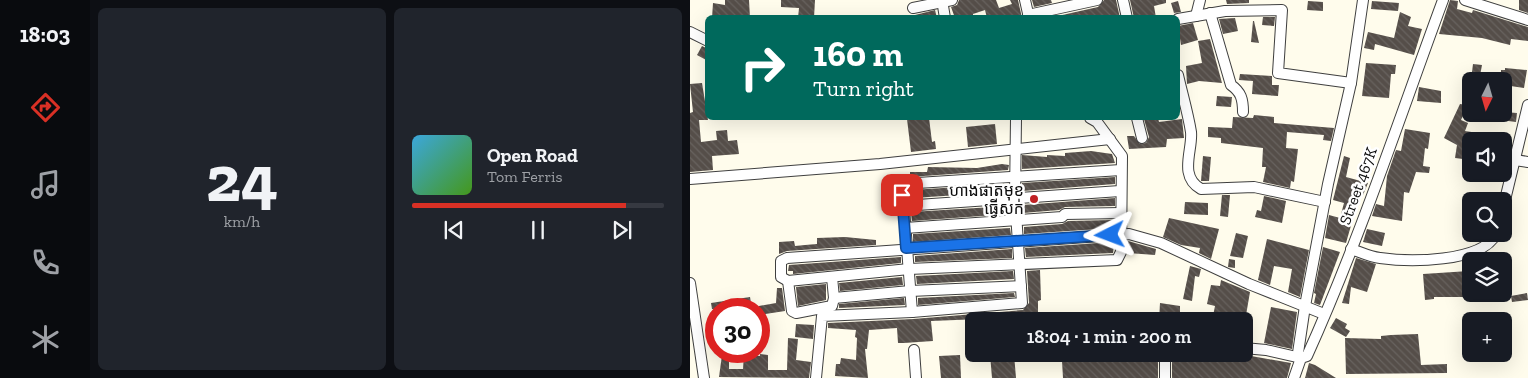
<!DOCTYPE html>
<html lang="en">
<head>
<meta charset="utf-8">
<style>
  body { margin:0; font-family:"Zilla Slab","Noto Sans Khmer",serif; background:#20242c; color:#f1f3f6; height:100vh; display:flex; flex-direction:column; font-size:19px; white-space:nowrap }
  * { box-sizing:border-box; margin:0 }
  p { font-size:16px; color:#9ea1a6 }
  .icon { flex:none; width:28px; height:28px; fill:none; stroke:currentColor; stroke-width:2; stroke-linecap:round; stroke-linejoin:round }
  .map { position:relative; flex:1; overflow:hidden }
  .details { display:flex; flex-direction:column; gap:8px; padding:8px; background:#0d0f14; width:600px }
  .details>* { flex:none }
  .banner { position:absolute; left:15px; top:15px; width:475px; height:105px; border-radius:8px; box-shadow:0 5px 20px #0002; background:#00695c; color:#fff; overflow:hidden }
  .needle { width:32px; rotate:185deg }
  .tools { position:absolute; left:772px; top:72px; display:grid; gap:10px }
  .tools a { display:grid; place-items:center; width:50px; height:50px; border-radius:8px; background:#171b24; box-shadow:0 5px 20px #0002; font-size:25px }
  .speed { position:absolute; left:15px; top:298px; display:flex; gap:10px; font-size:25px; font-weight:700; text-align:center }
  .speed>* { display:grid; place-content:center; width:65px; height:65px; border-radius:50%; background:#171b24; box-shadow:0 5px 20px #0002; line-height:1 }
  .speed .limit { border:8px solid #d22; background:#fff; color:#111 }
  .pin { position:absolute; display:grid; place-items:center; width:42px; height:42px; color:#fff; margin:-21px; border-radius:10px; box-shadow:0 2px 8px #0006 }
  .me { position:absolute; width:55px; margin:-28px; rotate:267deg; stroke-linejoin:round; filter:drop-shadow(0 0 4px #0008) }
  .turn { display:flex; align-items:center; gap:18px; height:105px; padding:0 25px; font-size:22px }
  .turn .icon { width:65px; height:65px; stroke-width:2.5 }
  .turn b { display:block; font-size:35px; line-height:42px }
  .details .card { flex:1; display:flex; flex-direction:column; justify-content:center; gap:8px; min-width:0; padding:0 18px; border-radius:8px; background:#20242c }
  .details .dial { align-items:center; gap:0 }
  .dial b { font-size:65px; line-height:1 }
  .song { display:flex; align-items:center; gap:15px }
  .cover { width:60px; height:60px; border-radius:8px; background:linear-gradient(135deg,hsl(200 70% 55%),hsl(100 70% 35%)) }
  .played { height:5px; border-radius:2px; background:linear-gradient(90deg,#d93025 85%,#363941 85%) }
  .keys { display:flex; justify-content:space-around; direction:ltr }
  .details .tiles { flex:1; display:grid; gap:8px; grid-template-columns:repeat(2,1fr) }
  .trip { position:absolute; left:275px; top:312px; width:288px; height:50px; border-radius:8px; background:#171b24; box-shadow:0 5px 20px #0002; font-weight:600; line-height:50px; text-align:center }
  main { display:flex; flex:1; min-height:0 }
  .tab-bar { display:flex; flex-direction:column; width:90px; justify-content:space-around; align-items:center; background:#090b0e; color:#9ea1a6 }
  .tab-bar .icon { width:35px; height:35px }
  .tab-bar .on { color:#d93025 }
  .tab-bar b { font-size:22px; color:#f1f3f6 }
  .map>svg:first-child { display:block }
  .building { fill:url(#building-back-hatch) }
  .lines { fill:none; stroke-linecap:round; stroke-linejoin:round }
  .minor-casing { stroke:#3f3f3f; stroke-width:12 }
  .minor { stroke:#fff; stroke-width:10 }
  .route-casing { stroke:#114b97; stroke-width:12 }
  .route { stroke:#1a73e8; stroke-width:9 }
  .poi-dot { fill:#c02124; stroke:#fff; stroke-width:2 }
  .labels { text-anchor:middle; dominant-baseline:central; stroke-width:5; stroke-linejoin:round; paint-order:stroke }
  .street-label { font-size:16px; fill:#0c0c0c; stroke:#fff }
  .poi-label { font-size:16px; fill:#0c0c0c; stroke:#fff; text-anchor:end }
</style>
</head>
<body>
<main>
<nav class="tab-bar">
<b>18:03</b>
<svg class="icon on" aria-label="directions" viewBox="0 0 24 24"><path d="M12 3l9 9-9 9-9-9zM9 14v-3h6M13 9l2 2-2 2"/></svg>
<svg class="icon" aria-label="music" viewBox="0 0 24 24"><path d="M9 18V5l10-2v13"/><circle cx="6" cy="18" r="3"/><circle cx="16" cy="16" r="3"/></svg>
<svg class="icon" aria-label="phone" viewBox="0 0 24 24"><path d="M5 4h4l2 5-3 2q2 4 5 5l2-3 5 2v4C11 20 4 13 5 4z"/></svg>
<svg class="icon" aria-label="climate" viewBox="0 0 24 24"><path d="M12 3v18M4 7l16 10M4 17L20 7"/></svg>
</nav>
<section class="details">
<div class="tiles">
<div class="card dial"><b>24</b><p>km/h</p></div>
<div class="card">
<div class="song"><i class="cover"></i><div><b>Open Road</b><p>Tom Ferris</p></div></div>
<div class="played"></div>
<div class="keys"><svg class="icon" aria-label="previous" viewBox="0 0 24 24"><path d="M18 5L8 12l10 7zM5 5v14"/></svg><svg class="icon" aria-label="pause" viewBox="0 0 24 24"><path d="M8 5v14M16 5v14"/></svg><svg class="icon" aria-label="next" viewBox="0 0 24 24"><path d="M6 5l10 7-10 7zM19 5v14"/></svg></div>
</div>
</div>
</section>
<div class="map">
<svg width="838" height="378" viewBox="0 0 838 378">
  <defs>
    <pattern id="building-back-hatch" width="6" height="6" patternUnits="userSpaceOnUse" patternTransform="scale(1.25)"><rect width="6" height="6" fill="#554e49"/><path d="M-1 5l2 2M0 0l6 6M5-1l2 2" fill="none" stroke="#68635f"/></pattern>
  </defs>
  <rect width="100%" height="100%" fill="#fffcec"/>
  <!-- building -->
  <g class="building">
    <polygon points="35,0 59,0 60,18 22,18 23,3 35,5"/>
    <polygon points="91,0 125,0 124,18 108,18 109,8 91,7"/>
    <polygon points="269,0 306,0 309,8 322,4 320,0 328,0 332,18 297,18 295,10 283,14 283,18 265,18 261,7 267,5"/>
    <polygon points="342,0 361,0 362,3 344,7"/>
    <polygon points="414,0 426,0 430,18 359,18 408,7"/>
    <polygon points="440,0 476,0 476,3 464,6 466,18 444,18"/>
    <polygon points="536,0 559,0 559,3 537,4"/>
    <polygon points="760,0 768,1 767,9 782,13 783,10 838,27 838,41 821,39 820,45 792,38 749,34"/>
    <polygon points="829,0 838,0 838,13 829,10"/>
    <polygon points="488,1 491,12 484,13 481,3"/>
    <polygon points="618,1 633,2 633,11 617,10"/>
    <polygon points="682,1 709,3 708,11 681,9"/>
    <polygon points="245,10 247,18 225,18 225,15"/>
    <polygon points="710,12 721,17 718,26 732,29 724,55 685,44 684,50 674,48 678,32 704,38"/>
    <polygon points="573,17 585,17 584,26 572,25"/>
    <polygon points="545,18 548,31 533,34 529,19"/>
    <polygon points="563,21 564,21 569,43 561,42"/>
    <polygon points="503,23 508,40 491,45 488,26"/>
    <polygon points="520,39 532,83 509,81 497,84 496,66 512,63 508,41"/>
    <polygon points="12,46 18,49 18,61 7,55"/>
    <polygon points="676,63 706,65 705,74 701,74 699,98 672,96"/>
    <polygon points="783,64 792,65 789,81 781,80"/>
    <polygon points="815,68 837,70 834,88 814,85 814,81 807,81 808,73 811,74 811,70 815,70"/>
    <polygon points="550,74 582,76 582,85 589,85 588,96 562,94 563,81 549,80"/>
    <polygon points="12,83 18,120 9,120 11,142 27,140 26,131 37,130 38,141 47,140 49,154 22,156 23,170 0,172 0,113 3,112 0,84"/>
    <polygon points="729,87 751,91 751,103 727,101"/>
    <polygon points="527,96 542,97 541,107 526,106"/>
    <polygon points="770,104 778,105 771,120 778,123 775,131 801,135 800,141 781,141 781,160 765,158 767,145 754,138"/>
    <polygon points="814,112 827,113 826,122 795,118 795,114 814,114"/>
    <polygon points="564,115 584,117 584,123 644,128 641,141 633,140 634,135 597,132 596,148 608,149 604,182 601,181 600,188 573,182 576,167 572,167 573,148 531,143 531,138 518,137 518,127 542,128 543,117 563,118"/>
    <polygon points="239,118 242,142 245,141 246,149 221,152 217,119"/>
    <polygon points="468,118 469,122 492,119 494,138 477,139 476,147 439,149 437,136 444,136 450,144 456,143 459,137 454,119"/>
    <polygon points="305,124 307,144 278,147 276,127"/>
    <polygon points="715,129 740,133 738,149 735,148 733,166 740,167 739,173 726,172 719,193 714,192 712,221 682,216 686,204 694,206 697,176 706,150 711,151"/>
    <polygon points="401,151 422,154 425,163 332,169 332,155 357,157 357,155 375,156 375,153"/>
    <polygon points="513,156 521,157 519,181 511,181"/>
    <polygon points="654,156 660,158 656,177 678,183 673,195 671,194 666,206 663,205 659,221 662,222 656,243 635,238 639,215 650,218 654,203 643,200"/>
    <polygon points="312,164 319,165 318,170 220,177 220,172 237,172 238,167 287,168"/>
    <polygon points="425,177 425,184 332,191 332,183"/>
    <polygon points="318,184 318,192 222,198 221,192 221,190"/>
    <polygon points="532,195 540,195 538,217 530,216"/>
    <polygon points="574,196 596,201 592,223 565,217 567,210 571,211"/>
    <polygon points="425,198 425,206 375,207 369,210 333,213 332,205"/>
    <polygon points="495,202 518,203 518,215 494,214"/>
    <polygon points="319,206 319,214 222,221 221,212"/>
    <polygon points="479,218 529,229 521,259 509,253 510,248 491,245 473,237"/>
    <polygon points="424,220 424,228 334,234 334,227 372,224 378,221"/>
    <polygon points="320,228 321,235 223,242 223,234"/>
    <polygon points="677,229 695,233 692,246 673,242"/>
    <polygon points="546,233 558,236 553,258 540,256"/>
    <polygon points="155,237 186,240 186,245 97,251 89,254 89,242 104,241 105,246 115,245 127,244 127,238"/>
    <polygon points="577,239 619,250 610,297 598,292 602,269 584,266 580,285 568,280"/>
    <polygon points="438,241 466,249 465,255 438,253"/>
    <polygon points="424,242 423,253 336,257 335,248"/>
    <polygon points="633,247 650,252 630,305 624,303 626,294 624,293"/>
    <polygon points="322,249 322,258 225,262 225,256"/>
    <polygon points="211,257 211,263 103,274 103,271 98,271 99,265"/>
    <polygon points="666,258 686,264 677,292 661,287 659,304 652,303"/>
    <polygon points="539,259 545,260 545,268 538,267"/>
    <polygon points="500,266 511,269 509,277 505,276 502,301 493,299"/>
    <polygon points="350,270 351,300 348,301 348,321 315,321 315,318 241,321 243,341 214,343 208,343 207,328 179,330 177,349 175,349 178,378 145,376 146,364 150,364 151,358 166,360 167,338 165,337 166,330 138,328 138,323 223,319 333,310 339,303 337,271"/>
    <polygon points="323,271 324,279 227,284 226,276"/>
    <polygon points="779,271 777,297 744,297 744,299 735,300 733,274"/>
    <polygon points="212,277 213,285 150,291 149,283"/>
    <polygon points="531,280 560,292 555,321 522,321 525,306 517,304 521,285 530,286"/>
    <polygon points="136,284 136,300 108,306 106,287"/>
    <polygon points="87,288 92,288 95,311 69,315 69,306 86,303"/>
    <polygon points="324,293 325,297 228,305 228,298"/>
    <polygon points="837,293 838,300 822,302 821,296"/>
    <polygon points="60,297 62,309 22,309 21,303"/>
    <polygon points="214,298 215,305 149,308 149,304"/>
    <polygon points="470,303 490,306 490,321 469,321"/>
    <polygon points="581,307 607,312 602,349 574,343"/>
    <polygon points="646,318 657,324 655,328 660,331 656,337 640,328"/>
    <polygon points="106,324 124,325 123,339 105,337"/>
    <polygon points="728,334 731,365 757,364 757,373 656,374 655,338 691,339 691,336 701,335"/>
    <polygon points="98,338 108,339 106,360 121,362 119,378 29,377 32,355 39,355 39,369 53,369 54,355 70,356 70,354 78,355 78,370 97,370"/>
    <polygon points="300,354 324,354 326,378 302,378"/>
    <polygon points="550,354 601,363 597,378 482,378 482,356"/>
    <polygon points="270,355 271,378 251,378 249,356"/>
    <polygon points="468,355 468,378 373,378 372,361 416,361 421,358"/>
    <polygon points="619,363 625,365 646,378 615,378"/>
  </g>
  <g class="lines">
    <defs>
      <g id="minor">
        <polyline points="252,0 255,18"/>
        <polyline points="335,0 339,18"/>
        <polyline points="433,0 437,18"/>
        <polyline points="775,0 838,20"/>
        <polyline points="223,8 262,0"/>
        <path d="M 520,13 L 541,85 C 551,92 553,99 553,112"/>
        <polyline points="338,15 407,0"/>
        <polyline points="506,16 510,0"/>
        <polyline points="488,19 535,11 592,10 588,73 661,83"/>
        <polyline points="0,32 18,41"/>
        <path d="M 488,75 C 492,93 498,113 501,132 C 503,150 488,176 511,189 L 564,187 L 635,202"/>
        <polyline points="447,118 452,138"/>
        <polyline points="825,160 838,162"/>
        <polyline points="0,179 190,164 420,139"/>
        <polyline points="814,204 838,105"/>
        <polyline points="213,206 430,191"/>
        <polyline points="215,228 372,217 375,214 431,213"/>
        <path d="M 661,249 C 670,252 680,257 690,258 C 718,262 792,263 806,234"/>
        <polyline points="142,277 144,298 142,306 106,313 102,311 98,281 219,269 427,260 431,252 432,156 407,122 400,118"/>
        <polyline points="98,281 91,277 91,261 97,258 439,234 471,243 559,284 634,314"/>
        <polyline points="0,283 14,378"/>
        <polyline points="144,298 220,291 331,286"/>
        <polyline points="222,312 212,184 431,170"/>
        <polyline points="554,348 576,350 611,358"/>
        <polyline points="224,350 226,378"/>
        <polyline points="475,354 475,378"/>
        <polyline points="377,355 416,354"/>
        <polyline points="611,358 608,353 615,306 638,184 661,83 673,0"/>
        <polyline points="126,378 132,316 222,312 332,303 325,198 326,118"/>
        <path d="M 604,378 L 611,358 L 617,356 C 669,241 709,119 753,0"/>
      </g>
    </defs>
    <!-- minor casing -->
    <use href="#minor" class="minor-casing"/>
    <!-- minor -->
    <use href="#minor" class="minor"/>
  </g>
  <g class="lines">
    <defs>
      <polyline id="route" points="212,195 216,248 420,235"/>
    </defs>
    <!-- route casing -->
    <use href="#route" class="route-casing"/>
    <!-- route -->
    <use href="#route" class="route"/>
  </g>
  <!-- markers -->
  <circle class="poi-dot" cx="344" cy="199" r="5"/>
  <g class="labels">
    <!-- street labels -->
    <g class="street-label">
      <text transform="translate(668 186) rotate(-70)">Street 467K</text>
    </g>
    <!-- poi labels -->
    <g class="poi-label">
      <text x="334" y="190">ហាងផាតមុខ<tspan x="334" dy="18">ធ្វើសក់</tspan></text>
    </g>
  </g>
</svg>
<div class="tools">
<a><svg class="needle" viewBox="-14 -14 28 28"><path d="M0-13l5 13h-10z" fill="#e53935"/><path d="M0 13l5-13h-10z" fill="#9ea1a6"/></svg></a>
<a><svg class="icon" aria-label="sound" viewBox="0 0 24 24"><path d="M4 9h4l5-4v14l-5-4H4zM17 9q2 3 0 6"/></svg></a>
<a><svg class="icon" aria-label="search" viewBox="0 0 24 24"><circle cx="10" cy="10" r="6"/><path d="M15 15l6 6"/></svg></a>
<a><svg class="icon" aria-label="layers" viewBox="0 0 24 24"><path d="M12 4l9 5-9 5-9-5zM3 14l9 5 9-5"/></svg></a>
<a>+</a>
</div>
<div class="speed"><div class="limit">30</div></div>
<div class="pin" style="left:212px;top:195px;background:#d93025"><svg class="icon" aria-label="arrive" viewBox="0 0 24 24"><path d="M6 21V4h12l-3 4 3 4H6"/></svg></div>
<svg class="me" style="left:420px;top:235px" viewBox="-20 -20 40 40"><path d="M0-17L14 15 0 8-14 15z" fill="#1a73e8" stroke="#fff" stroke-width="4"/></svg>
<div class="trip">18:04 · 1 min · 200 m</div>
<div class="banner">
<div class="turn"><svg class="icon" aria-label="right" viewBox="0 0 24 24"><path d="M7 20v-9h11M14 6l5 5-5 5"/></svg><div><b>160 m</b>Turn right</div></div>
</div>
</div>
</main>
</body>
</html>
